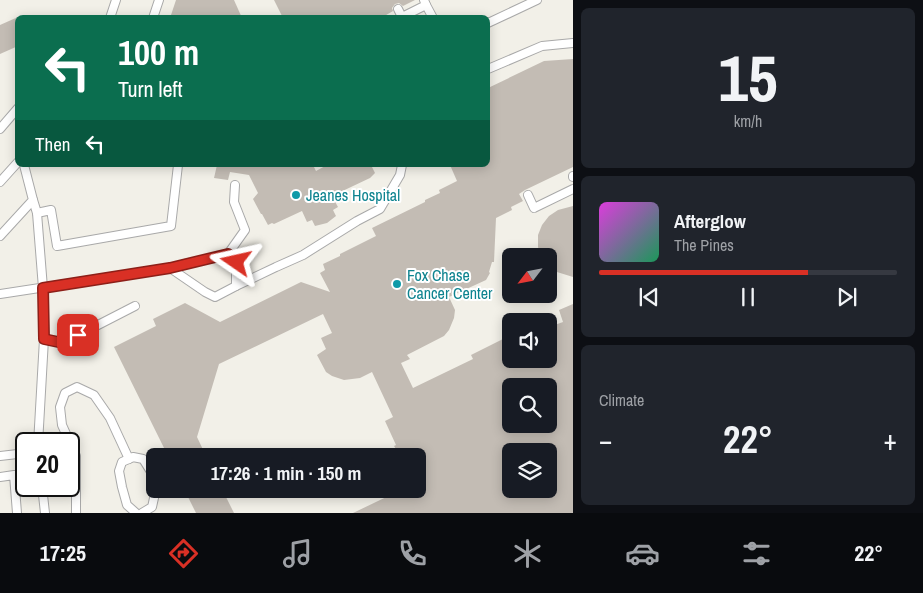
<!DOCTYPE html>
<html lang="en">
<head>
<meta charset="utf-8">
<style>
  body { margin:0; font-family:"Archivo Narrow",sans-serif; background:#20242c; color:#f1f3f6; height:100vh; display:flex; flex-direction:column; font-size:19px; white-space:nowrap }
  * { box-sizing:border-box; margin:0 }
  p { font-size:16px; color:#9ea1a6 }
  .icon { flex:none; width:28px; height:28px; fill:none; stroke:currentColor; stroke-width:2; stroke-linecap:round; stroke-linejoin:round }
  .map { position:relative; flex:1; overflow:hidden }
  .panel { display:flex; flex-direction:column; gap:8px; padding:8px; background:#0d0f14; width:350px }
  .panel>* { flex:none }
  .hud { position:absolute; left:15px; top:15px; width:475px; height:152px; border-radius:8px; box-shadow:0 2px 12px #0003; background:#0b6e4f; color:#fff; overflow:hidden }
  .needle { width:32px; rotate:238deg }
  .tools { position:absolute; left:502px; top:248px; display:grid; gap:10px }
  .tools a { display:grid; place-items:center; width:55px; height:55px; border-radius:8px; background:#171b24; box-shadow:0 2px 12px #0003; font-size:25px }
  .speed { position:absolute; left:15px; top:432px; display:flex; gap:10px; font-size:25px; font-weight:700; text-align:center }
  .speed>* { display:grid; place-content:center; width:65px; height:65px; border-radius:50%; background:#171b24; box-shadow:0 2px 12px #0003; line-height:1 }
  .speed .limit { border:2px solid #111; border-radius:8px; background:#fff; color:#111 }
  .pin { position:absolute; display:grid; place-items:center; width:42px; height:42px; color:#fff; margin:-21px; border-radius:10px; box-shadow:0 2px 8px #0006 }
  .me { position:absolute; width:55px; margin:-28px; rotate:281deg; stroke-linejoin:round; filter:drop-shadow(0 0 4px #0008) }
  .turn { display:flex; align-items:center; gap:18px; height:105px; padding:0 20px; font-size:22px }
  .turn .icon { width:65px; height:65px; stroke-width:2.5 }
  .turn b { display:block; font-size:35px; line-height:42px }
  .then { display:flex; align-items:center; height:48px; padding:0 20px; background:#0003; gap:10px; font-size:19px }
  .big { font-size:38px; font-weight:700; line-height:1.1 }
  .panel .widget { flex:1; display:flex; flex-direction:column; justify-content:center; gap:8px; min-width:0; padding:0 18px; border-radius:8px; background:#20242c }
  .panel .dial { align-items:center; gap:0 }
  .dial b { font-size:65px; line-height:1 }
  .song { display:flex; align-items:center; gap:15px }
  .cover { width:60px; height:60px; border-radius:8px; background:linear-gradient(135deg,hsl(300 70% 55%),hsl(150 70% 35%)) }
  .played { height:5px; border-radius:2px; background:linear-gradient(90deg,#d93025 70%,#363941 70%) }
  .keys { display:flex; justify-content:space-around; direction:ltr }
  .heat { display:flex; justify-content:space-between; align-items:center; font-size:28px; direction:ltr }
  .trip { position:absolute; left:146px; top:448px; width:280px; height:50px; border-radius:8px; background:#171b24; box-shadow:0 2px 12px #0003; font-weight:700; line-height:50px; text-align:center }
  .tab-bar { display:flex; height:80px; justify-content:space-around; align-items:center; background:#090b0e; color:#9ea1a6 }
  .tab-bar .icon { width:35px; height:35px }
  .tab-bar .on { color:#d93025 }
  .tab-bar b { font-size:22px; color:#f1f3f6 }
  main { display:flex; flex:1; min-height:0 }
  .map>svg:first-child { display:block }
  .building { fill:#c3bcb4; fill-rule:evenodd }
  .lines { fill:none; stroke-linecap:round; stroke-linejoin:round }
  .service-casing { stroke:#a9a9a9; stroke-width:10 }
  .service { stroke:#fff; stroke-width:8 }
  .route-casing { stroke:#8d1f18; stroke-width:12 }
  .route { stroke:#d93025; stroke-width:9 }
  .culture-dot { fill:#0f9aa8; stroke:#fff; stroke-width:2 }
  .labels { text-anchor:middle; dominant-baseline:central; stroke-width:4; stroke-linejoin:round; paint-order:stroke }
  .culture-label { font-size:16px; fill:#0d838f; stroke:#fff; text-anchor:start }
</style>
</head>
<body>
<main>
<div class="map">
<svg width="573" height="513" viewBox="0 0 573 513">
  <rect width="100%" height="100%" fill="#f2f0e8"/>
  <!-- building -->
  <g class="building">
    <polygon points="176,0 234,0 242,18 170,18"/>
    <polygon points="274,0 415,0 403,6 399,3 395,4 392,8 393,11 381,18 283,18"/>
    <polygon points="18,17 18,46 0,54 0,25"/>
    <path d="M 573,59 L 573,167 L 525,190 L 519,194 L 523,201 L 511,207 L 512,210 L 496,218 L 494,262 L 492,262 L 489,272 L 490,273 L 486,280 L 449,297 L 455,310 L 454,318 L 449,330 L 444,336 L 407,355 L 410,359 L 401,363 L 413,388 L 473,359 L 471,355 L 511,335 L 511,359 L 549,359 L 549,327 L 563,322 L 559,310 L 573,304 L 573,513 L 353,513 L 403,489 L 418,489 L 418,456 L 412,456 L 410,452 L 399,454 L 394,446 L 396,445 L 385,421 L 393,417 L 372,372 L 360,378 L 344,380 L 332,376 L 326,372 L 317,355 L 326,349 L 321,338 L 332,333 L 323,314 L 219,364 L 197,437 L 206,456 L 168,456 L 114,347 L 156,326 L 153,319 L 185,303 L 220,322 L 301,282 L 330,292 L 320,273 L 325,270 L 323,264 L 340,256 L 340,254 L 376,236 L 372,228 L 425,202 L 425,200 L 440,193 L 439,190 L 457,181 L 450,165 L 488,165 L 488,88 L 544,61 ZM 511,386 L 549,386 L 549,424 L 511,424 ZM 511,451 L 549,451 L 549,489 L 511,489 Z"/>
    <polygon points="217,165 313,165 316,171 327,165 371,165 375,173 370,178 332,196 338,207 333,210 336,216 327,223 315,226 312,220 307,222 302,211 274,224 272,223 268,225 262,214 261,214 253,199 258,193 249,175 230,172 228,180 214,178"/>
    <polygon points="573,206 573,277 557,272 549,266 549,256 541,256 538,247 538,235 542,225 549,216 558,210"/>
    <polygon points="184,489 222,489 234,513 196,513"/>
  </g>
  <g class="lines">
    <defs>
      <g id="service">
        <polyline points="426,5 433,18"/>
        <polyline points="398,9 402,17 426,5 424,0"/>
        <polyline points="110,18 116,0"/>
        <polyline points="153,18 159,0"/>
        <polyline points="488,23 537,0"/>
        <polyline points="488,69 542,46 573,43"/>
        <polyline points="0,129 18,108"/>
        <polyline points="573,176 573,177"/>
        <polyline points="0,182 18,162"/>
        <polyline points="528,195 534,208 573,189"/>
        <polyline points="33,200 37,213 51,210 57,246 171,226 178,165"/>
        <polyline points="37,213 43,288 44,339 38,444"/>
        <polyline points="0,236 33,200 24,165"/>
        <polyline points="228,254 245,230 234,202 235,185"/>
        <polyline points="236,286 276,267 303,255 357,221 380,209 400,175 402,165"/>
        <polyline points="0,294 170,268 228,254 236,261 236,286 215,297 205,292 170,268"/>
        <polyline points="44,339 63,343 135,306"/>
        <polyline points="0,456 26,453"/>
        <polyline points="0,477 14,475 17,513"/>
        <polyline points="42,486 45,513"/>
        <polyline points="76,513 76,456 62,425 60,407 65,393 77,387 94,395 110,418 129,459"/>
        <polyline points="136,513 127,505 122,487 119,471 122,462 133,457 143,459 153,475 155,485"/>
        <polyline points="142,513 152,507 156,489"/>
      </g>
    </defs>
    <!-- service casing -->
    <use href="#service" class="service-casing"/>
    <!-- service -->
    <use href="#service" class="service"/>
  </g>
  <g class="lines">
    <defs>
      <polyline id="route" points="78,335 63,343 44,339 43,288 170,268 228,254 236,262"/>
    </defs>
    <!-- route casing -->
    <use href="#route" class="route-casing"/>
    <!-- route -->
    <use href="#route" class="route"/>
  </g>
  <!-- markers -->
  <g class="culture-dot">
    <circle cx="296" cy="195" r="5"/>
    <circle cx="397" cy="284" r="5"/>
  </g>
  <g class="labels">
    <!-- culture labels -->
    <g class="culture-label">
      <text x="306" y="195">Jeanes Hospital</text>
      <text x="407" y="275">Fox Chase<tspan x="407" dy="18">Cancer Center</tspan></text>
    </g>
  </g>
</svg>
<div class="tools">
<a><svg class="needle" viewBox="-14 -14 28 28"><path d="M0-13l5 13h-10z" fill="#e53935"/><path d="M0 13l5-13h-10z" fill="#9ea1a6"/></svg></a>
<a><svg class="icon" aria-label="sound" viewBox="0 0 24 24"><path d="M4 9h4l5-4v14l-5-4H4zM17 9q2 3 0 6"/></svg></a>
<a><svg class="icon" aria-label="search" viewBox="0 0 24 24"><circle cx="10" cy="10" r="6"/><path d="M15 15l6 6"/></svg></a>
<a><svg class="icon" aria-label="layers" viewBox="0 0 24 24"><path d="M12 4l9 5-9 5-9-5zM3 14l9 5 9-5"/></svg></a>
</div>
<div class="speed"><div class="limit">20</div></div>
<div class="pin" style="left:78px;top:335px;background:#d93025"><svg class="icon" aria-label="arrive" viewBox="0 0 24 24"><path d="M6 21V4h12l-3 4 3 4H6"/></svg></div>
<svg class="me" style="left:236px;top:262px" viewBox="-20 -20 40 40"><path d="M0-17L14 15 0 8-14 15z" fill="#d93025" stroke="#fff" stroke-width="4"/></svg>
<div class="trip">17:26 · 1 min · 150 m</div>
<div class="hud">
<div class="turn"><svg class="icon" aria-label="left" viewBox="0 0 24 24"><path d="M17 20v-9H6M10 6l-5 5 5 5"/></svg><div><b>100 m</b>Turn left</div></div>
<div class="then">Then<svg class="icon" aria-label="left" viewBox="0 0 24 24"><path d="M17 20v-9H6M10 6l-5 5 5 5"/></svg></div>
</div>
</div>
<section class="panel">
<div class="widget dial"><b>15</b><p>km/h</p></div>
<div class="widget">
<div class="song"><i class="cover"></i><div><b>Afterglow</b><p>The Pines</p></div></div>
<div class="played"></div>
<div class="keys"><svg class="icon" aria-label="previous" viewBox="0 0 24 24"><path d="M18 5L8 12l10 7zM5 5v14"/></svg><svg class="icon" aria-label="pause" viewBox="0 0 24 24"><path d="M8 5v14M16 5v14"/></svg><svg class="icon" aria-label="next" viewBox="0 0 24 24"><path d="M6 5l10 7-10 7zM19 5v14"/></svg></div>
</div>
<div class="widget"><p>Climate</p>
<div class="heat"><a>−</a><b class="big">22°</b><a>+</a></div>
</div>
</section>
</main>
<nav class="tab-bar">
<b>17:25</b>
<svg class="icon on" aria-label="directions" viewBox="0 0 24 24"><path d="M12 3l9 9-9 9-9-9zM9 14v-3h6M13 9l2 2-2 2"/></svg>
<svg class="icon" aria-label="music" viewBox="0 0 24 24"><path d="M9 18V5l10-2v13"/><circle cx="6" cy="18" r="3"/><circle cx="16" cy="16" r="3"/></svg>
<svg class="icon" aria-label="phone" viewBox="0 0 24 24"><path d="M5 4h4l2 5-3 2q2 4 5 5l2-3 5 2v4C11 20 4 13 5 4z"/></svg>
<svg class="icon" aria-label="climate" viewBox="0 0 24 24"><path d="M12 3v18M4 7l16 10M4 17L20 7"/></svg>
<svg class="icon" aria-label="car" viewBox="0 0 24 24"><path d="M5 17H2v-5l4-1 3-4h7l3 4 3 1v5h-3M9 17h6M6 11h13"/><circle cx="7" cy="17" r="2"/><circle cx="17" cy="17" r="2"/></svg>
<svg class="icon" aria-label="filters" viewBox="0 0 24 24"><path d="M4 7h16M4 17h16"/><circle cx="9" cy="7" r="2"/><circle cx="15" cy="17" r="2"/></svg>
<b>22°</b>
</nav>
</body>
</html>
